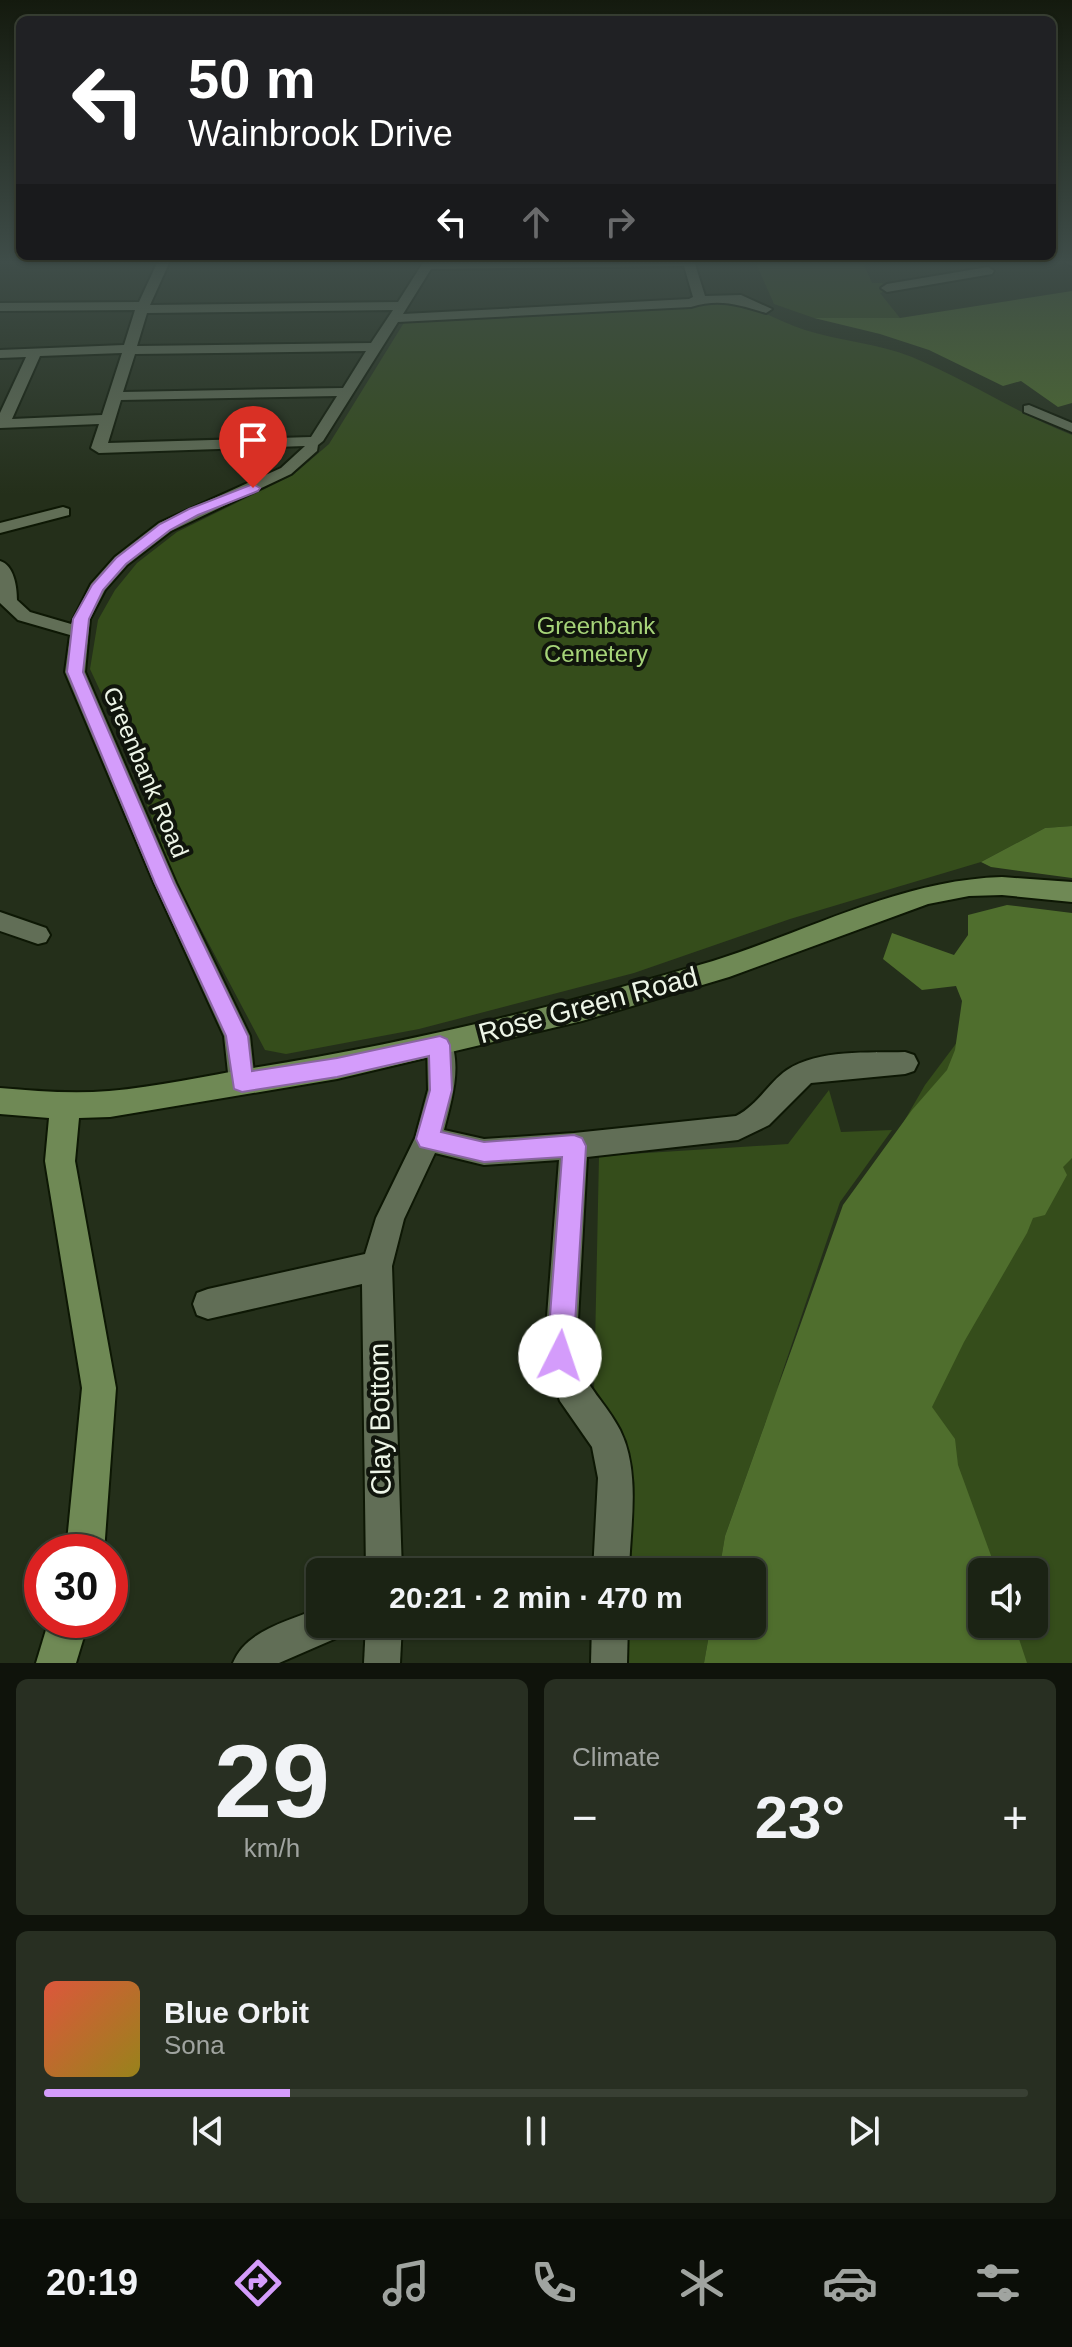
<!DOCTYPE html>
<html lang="en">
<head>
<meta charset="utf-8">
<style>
  body { margin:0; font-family:Helvetica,sans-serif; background:#282f22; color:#f1f3f6; height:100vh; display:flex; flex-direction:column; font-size:30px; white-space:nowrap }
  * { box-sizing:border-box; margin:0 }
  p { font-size:26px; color:#a0a4a0 }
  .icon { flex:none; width:44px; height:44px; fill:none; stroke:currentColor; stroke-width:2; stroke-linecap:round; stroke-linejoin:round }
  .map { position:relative; height:1663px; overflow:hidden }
  .panel { display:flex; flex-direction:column; gap:16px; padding:16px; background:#0f130b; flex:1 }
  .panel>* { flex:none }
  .guide { position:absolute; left:16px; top:16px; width:1040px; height:244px; border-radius:12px; box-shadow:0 2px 6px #0004,0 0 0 2px #394034; background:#202124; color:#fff; overflow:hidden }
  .controls { position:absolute; left:968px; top:1558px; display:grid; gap:16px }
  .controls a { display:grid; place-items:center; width:80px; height:80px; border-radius:12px; background:#1b2314; box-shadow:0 2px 6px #0004,0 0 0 2px #394034; font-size:40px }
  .speed { position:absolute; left:24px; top:1534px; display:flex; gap:16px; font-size:40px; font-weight:700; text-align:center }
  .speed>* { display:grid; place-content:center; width:104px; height:104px; border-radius:50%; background:#1b2314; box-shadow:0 2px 6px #0004,0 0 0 2px #394034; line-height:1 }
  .speed .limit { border:12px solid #d22; background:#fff; color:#111 }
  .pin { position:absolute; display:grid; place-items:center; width:68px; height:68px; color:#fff; margin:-82px -34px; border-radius:50% 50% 50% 0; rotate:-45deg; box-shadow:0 0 8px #0007 }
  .pin .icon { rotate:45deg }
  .me { position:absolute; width:88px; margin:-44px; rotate:4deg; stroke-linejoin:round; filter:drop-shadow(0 0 6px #0008) }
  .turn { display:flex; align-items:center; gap:28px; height:168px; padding:0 40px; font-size:36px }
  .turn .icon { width:104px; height:104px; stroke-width:2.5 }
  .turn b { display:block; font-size:56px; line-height:68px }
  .lanes { display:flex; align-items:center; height:76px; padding:0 40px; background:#0003; justify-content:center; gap:40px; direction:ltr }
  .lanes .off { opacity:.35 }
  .big { font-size:60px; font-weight:800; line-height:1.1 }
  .panel .widget { flex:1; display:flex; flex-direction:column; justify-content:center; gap:12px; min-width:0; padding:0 28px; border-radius:12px; background:#282f22 }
  .panel .dial { align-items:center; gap:0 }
  .dial b { font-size:104px; line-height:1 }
  .song { display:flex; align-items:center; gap:24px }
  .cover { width:96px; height:96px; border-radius:12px; background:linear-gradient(135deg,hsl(10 70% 55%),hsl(50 70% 35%)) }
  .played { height:8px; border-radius:4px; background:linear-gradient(90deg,#d49cfb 25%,#394034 25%) }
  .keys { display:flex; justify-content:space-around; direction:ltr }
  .heat { display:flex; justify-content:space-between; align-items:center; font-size:44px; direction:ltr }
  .panel .tiles { flex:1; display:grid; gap:16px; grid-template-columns:1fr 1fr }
  .widget:last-child { grid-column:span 2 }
  .trip { position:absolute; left:306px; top:1558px; width:460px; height:80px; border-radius:12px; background:#1b2314; box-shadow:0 2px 6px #0004,0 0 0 2px #394034; font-weight:800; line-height:80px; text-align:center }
  .menu { display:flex; height:128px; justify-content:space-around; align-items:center; background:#0b0e08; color:#a0a4a0 }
  .menu .icon { width:56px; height:56px }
  .menu .active { color:#d49cfb }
  .menu b { font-size:36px; color:#f1f3f6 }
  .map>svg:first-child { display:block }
  .green { fill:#354d1b; fill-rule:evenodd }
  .forest { fill:#4f6e2d }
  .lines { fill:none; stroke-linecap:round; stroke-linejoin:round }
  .street-casing { stroke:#0d1704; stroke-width:4 }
  .secondary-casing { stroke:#0d1704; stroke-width:4 }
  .street { fill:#616e56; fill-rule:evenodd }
  .secondary { fill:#6f8955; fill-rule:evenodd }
  .route { fill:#d49cfb; stroke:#8a65a3; stroke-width:2 }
  .labels { text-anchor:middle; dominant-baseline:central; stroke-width:8; stroke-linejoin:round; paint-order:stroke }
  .park-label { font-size:24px; fill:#a6d479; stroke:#10150c }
  .street-label { font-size:24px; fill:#edf5e7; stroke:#10150c }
  .near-street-label { font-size:28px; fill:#edf5e7; stroke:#10150c }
</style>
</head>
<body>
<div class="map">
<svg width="1072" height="1663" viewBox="0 0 1072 1663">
  <rect width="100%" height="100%" fill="#242f1a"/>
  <!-- green -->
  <g class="green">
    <polygon points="755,261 877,261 864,265 872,283 882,283 889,290 880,293 900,318 814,318 774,304"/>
    <path d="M 724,303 C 754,304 777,321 805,330 C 840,341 877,343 912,357 C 967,380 1017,413 1072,435 L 1072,826 L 1045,828 L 981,862 L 790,919 L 634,973 L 419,1029 L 286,1054 L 265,1050 L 174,878 L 123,740 L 90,669 L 98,620 L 115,590 L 137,563 L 177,532 L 293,475 L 329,444 L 405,321 Z"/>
    <path d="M 1072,914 L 1072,1663 L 708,1663 L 752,1624 L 752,1572 L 727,1572 L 767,1418 L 725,1536 L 719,1572 L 622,1572 L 594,1394 L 599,1156 L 788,1144 L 829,1090 L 841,1132 L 892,1130 L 840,1202 L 777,1388 L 838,1230 L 861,1196 L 925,1085 L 958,1041 ZM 982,1572 L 1034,1572 L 1034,1624 L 982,1624 Z"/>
    <polygon points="617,1624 711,1624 704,1663 617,1663"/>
  </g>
  <!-- forest -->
  <g class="forest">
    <polygon points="1072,291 1072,403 1058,407 1021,381 1003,386 929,350 880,334 814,318 900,318"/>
    <polygon points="1072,826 1072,878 991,867 981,862 1045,828"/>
    <polygon points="1007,905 1072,913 1072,1158 1063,1167 1067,1175 1045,1215 1033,1218 1027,1233 964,1342 932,1407 955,1439 958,1465 997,1572 982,1572 982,1624 1014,1624 1027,1663 704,1663 711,1624 752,1624 752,1572 719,1572 725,1536 843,1205 912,1110 947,1070 955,1050 962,1001 956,986 922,990 883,959 892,933 954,955 968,935 968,915"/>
  </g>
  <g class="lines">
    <defs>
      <g id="street">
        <path d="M 158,261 L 170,261 L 150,305 L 398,302 L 424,261 L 694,261 L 705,296 L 741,295 L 772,309 L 766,313 C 739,305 720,298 691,307 L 398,322 L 323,441 L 318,445 L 317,451 L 291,474 L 171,531 L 127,565 L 105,590 L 90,619 L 85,672 L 176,883 L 250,1036 L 255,1082 L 251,1090 L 242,1093 L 233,1090 L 229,1082 L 224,1036 L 154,883 L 65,672 L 70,635 L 18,620 L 0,603 L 0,561 C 14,565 17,587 17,600 L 30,612 L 71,624 L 91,584 L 115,557 L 159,523 L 281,468 L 305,446 L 99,453 L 91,448 L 99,424 L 0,428 L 0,413 L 26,357 L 0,358 L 0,350 L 124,345 L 135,310 L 0,311 L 0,303 L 139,302 ZM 684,266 L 693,297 L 689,299 L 403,314 L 431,269 ZM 393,310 L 371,343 L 137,346 L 147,313 ZM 366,351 L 343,388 L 123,392 L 135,354 ZM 122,353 L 102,415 L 12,419 L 40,356 ZM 337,396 L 311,437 L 108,443 L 121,400 Z"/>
        <polygon points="1064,261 1072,261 1072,266"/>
        <polygon points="988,267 994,271 992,274 887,292 881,288 887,284"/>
        <polygon points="1029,405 1072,423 1072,432 1024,412 1024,406"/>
        <polygon points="63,507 69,509 69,515 0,533 0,523"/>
        <polygon points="0,912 46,928 50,935 46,942 38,944 0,931"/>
        <path d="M 440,1034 L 449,1037 C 463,1065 451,1102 444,1130 L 484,1139 L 574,1133 L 736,1116 C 758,1105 768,1083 787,1070 C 818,1049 869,1053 905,1052 L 914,1055 L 918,1063 L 914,1071 L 905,1074 L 811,1083 L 769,1125 L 738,1140 L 587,1157 L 576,1356 C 587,1390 605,1401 620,1430 C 641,1472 630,1527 629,1572 L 593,1572 L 598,1478 L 592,1447 L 560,1401 L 544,1356 L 559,1160 L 484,1165 L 435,1153 L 404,1219 L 392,1266 L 402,1572 L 366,1572 L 362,1284 L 208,1319 L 197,1315 L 193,1304 L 197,1293 L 208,1289 L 365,1254 L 376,1218 L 415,1138 L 428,1090 L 427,1045 L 431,1037 Z"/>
        <path d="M 320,1608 L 320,1624 L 344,1624 L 339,1637 L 279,1663 L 233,1663 C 246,1630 289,1621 320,1608 Z"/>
        <polygon points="366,1624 402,1624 400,1663 364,1663"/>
        <polygon points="592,1624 628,1624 627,1663 591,1663"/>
      </g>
      <g id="secondary">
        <path d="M 1002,877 L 1072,882 L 1072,902 L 1002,895 L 969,896 L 928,904 L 729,977 L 582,1021 L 337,1079 L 110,1117 L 79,1118 L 75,1161 L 116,1388 L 104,1552 L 66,1552 L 82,1388 L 45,1161 L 49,1118 L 0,1114 L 0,1088 C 36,1091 72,1094 109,1091 C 157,1087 205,1076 253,1068 C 408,1043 562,1006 713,961 C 809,931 900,880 1002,877 Z"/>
        <polygon points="49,1620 89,1620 76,1663 36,1663"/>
      </g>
    </defs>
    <!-- street casing -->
    <use href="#street" class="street-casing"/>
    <!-- secondary casing -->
    <use href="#secondary" class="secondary-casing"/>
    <!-- street -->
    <use href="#street" class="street"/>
    <!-- secondary -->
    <use href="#secondary" class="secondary"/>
  </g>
  <!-- sky -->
  <linearGradient id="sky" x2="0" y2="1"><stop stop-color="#141a0e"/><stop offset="0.53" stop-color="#3f4d49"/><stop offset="1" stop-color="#3f4d49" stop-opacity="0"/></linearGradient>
  <rect width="1072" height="494" fill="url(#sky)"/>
  <!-- route -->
  <polygon class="route" points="253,484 260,488 258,491 198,515 170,530 126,564 103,590 89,619 83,672 174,883 248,1036 252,1071 337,1058 440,1036 447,1039 450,1045 452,1090 441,1132 484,1142 574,1135 582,1138 586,1146 573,1356 569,1366 560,1369 551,1366 547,1356 562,1157 484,1162 420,1147 416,1139 430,1090 429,1056 337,1077 242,1092 234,1089 226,1036 155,883 67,672 73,619 92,585 116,558 160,524 189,509"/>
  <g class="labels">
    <!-- park labels -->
    <g class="park-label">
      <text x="596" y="625">Greenbank<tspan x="596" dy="28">Cemetery</tspan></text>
    </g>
    <!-- street labels -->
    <g class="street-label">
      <text transform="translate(146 772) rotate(67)">Greenbank Road</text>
    </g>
    <!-- near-street labels -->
    <g class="near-street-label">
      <text transform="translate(588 1005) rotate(-15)">Rose Green Road</text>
      <text transform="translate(380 1419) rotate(-91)">Clay Bottom</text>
    </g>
  </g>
</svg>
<div class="controls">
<a><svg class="icon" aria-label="sound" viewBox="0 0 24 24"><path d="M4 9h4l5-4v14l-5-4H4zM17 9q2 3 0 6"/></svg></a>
</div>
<div class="speed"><div class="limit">30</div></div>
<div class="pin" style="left:253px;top:488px;background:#d93025"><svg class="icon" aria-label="arrive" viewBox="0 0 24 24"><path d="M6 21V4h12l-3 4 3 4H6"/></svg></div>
<svg class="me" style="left:560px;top:1356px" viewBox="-20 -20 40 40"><circle r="19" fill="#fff"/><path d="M0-13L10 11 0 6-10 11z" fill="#d49cfb"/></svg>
<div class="trip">20:21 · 2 min · 470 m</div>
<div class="guide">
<div class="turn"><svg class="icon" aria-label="left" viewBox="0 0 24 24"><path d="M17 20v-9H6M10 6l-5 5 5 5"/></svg><div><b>50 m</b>Wainbrook Drive</div></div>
<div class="lanes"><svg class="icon" aria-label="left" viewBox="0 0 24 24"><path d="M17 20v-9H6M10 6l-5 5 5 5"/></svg><svg class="icon off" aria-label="ahead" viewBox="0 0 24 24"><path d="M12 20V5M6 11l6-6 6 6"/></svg><svg class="icon off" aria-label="right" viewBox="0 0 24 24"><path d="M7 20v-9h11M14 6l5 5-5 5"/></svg></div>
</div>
</div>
<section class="panel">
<div class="tiles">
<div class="widget dial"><b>29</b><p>km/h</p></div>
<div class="widget"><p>Climate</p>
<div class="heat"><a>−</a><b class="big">23°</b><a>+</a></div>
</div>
<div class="widget">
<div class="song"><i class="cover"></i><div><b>Blue Orbit</b><p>Sona</p></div></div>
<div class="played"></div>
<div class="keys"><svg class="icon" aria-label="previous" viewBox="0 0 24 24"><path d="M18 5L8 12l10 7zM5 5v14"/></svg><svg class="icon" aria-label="pause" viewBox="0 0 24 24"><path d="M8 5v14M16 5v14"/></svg><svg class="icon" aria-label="next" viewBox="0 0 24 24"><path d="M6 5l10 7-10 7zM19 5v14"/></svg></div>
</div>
</div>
</section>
<nav class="menu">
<b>20:19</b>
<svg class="icon active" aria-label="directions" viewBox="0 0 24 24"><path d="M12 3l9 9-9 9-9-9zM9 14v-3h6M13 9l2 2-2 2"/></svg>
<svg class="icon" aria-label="music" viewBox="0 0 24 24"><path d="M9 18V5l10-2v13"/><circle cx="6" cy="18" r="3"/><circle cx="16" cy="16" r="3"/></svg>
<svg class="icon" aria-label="phone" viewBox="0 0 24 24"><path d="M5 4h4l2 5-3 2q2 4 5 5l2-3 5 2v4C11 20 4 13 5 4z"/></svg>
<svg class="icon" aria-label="climate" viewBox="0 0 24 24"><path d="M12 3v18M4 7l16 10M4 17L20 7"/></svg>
<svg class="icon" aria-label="car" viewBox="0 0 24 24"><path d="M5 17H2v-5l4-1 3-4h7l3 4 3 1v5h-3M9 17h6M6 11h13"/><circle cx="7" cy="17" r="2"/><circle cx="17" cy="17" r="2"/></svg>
<svg class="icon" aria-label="filters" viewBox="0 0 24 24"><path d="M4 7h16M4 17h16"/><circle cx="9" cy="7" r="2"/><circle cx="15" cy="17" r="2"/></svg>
</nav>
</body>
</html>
